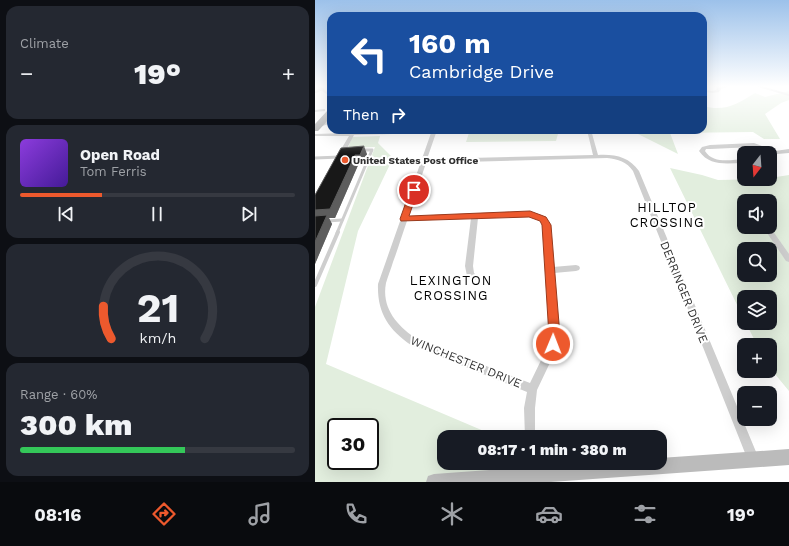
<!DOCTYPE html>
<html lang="en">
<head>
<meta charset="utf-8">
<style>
  body { margin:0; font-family:"Work Sans",sans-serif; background:#242831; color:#f1f3f6; height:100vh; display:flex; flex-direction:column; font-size:15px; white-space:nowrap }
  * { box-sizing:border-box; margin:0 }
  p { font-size:13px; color:#9ea1a6 }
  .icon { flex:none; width:22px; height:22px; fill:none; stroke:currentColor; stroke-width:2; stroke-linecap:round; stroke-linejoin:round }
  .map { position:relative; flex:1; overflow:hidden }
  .panel { display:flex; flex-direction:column; gap:6px; padding:6px; background:#0d0f14; width:315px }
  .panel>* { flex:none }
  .hud { position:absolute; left:12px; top:12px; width:380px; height:122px; border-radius:12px; box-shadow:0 4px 16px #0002; background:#1a4fa0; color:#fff; overflow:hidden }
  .needle { width:26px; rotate:197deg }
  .fabs { position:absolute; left:422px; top:146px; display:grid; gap:8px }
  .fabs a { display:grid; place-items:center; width:40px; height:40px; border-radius:8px; background:#171b24; box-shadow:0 4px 16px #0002; font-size:20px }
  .speed { position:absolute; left:12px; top:418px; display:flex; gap:8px; font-size:20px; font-weight:700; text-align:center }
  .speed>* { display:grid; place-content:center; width:52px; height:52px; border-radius:50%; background:#171b24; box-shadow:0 4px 16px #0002; line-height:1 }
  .speed .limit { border:2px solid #111; border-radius:6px; background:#fff; color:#111 }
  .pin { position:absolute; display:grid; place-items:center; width:34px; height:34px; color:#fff; margin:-17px; border:2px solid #fff; border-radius:50%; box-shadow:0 1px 4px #0007 }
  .me { position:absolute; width:44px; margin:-22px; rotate:1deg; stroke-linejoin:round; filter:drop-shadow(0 0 3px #0008) }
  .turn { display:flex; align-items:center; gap:14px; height:84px; padding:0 16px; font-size:18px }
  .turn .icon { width:52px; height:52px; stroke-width:2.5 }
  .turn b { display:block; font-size:28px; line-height:34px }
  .then { display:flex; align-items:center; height:38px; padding:0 16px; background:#0003; gap:8px; font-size:15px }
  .big { font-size:30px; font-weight:800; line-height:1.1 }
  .panel .card { flex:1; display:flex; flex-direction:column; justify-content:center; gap:6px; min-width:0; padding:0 14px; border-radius:12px; background:#242831 }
  .panel .dial { align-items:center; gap:0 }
  .dial svg { height:104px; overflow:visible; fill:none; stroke:#363941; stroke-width:7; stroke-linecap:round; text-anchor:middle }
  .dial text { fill:#f1f3f6; stroke:none }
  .song { display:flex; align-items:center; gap:12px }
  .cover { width:48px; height:48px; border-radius:6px; background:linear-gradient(135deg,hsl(270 70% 55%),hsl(260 70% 35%)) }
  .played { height:4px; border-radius:2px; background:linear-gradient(90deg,#ed592d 30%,#363941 30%) }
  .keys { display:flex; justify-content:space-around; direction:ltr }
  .heat { display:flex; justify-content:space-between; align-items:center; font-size:22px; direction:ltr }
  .charge { height:6px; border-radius:3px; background:linear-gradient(90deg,#34c759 60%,#363941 0) }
  .trip { position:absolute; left:122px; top:430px; width:230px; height:40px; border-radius:12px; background:#171b24; box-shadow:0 4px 16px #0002; font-weight:800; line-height:40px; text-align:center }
  .tab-bar { display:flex; height:64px; justify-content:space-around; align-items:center; background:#090b0e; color:#9ea1a6 }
  .tab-bar .icon { width:28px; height:28px }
  .tab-bar .active { color:#ed592d }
  .tab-bar b { font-size:18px; color:#f1f3f6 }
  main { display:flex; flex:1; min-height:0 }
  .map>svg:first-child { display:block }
  .green { fill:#e2eede; fill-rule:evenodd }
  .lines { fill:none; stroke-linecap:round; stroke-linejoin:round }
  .service-far2 { stroke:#cecece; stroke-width:2.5 }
  .service-far1 { stroke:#cecece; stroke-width:3 }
  .service { stroke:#cecece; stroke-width:4 }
  .minor { fill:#cecece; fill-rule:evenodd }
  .secondary { fill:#bbb; fill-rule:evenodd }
  .trunk { fill:#a0a0a0; fill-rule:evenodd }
  .wall { fill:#8c8c8c }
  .shaded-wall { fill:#5d5d5d }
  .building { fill:#181818; stroke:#5d5d5d }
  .route { fill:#ed592d; stroke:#9a3a1d }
  .poi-dot { fill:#ed592d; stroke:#fff; stroke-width:1.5 }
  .labels { text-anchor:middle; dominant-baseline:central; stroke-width:4; stroke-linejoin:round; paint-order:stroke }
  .far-poi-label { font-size:10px; font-weight:bold; fill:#313131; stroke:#fff; text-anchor:start }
  .street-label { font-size:12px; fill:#313131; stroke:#fff }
  .neighbourhood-label { font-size:13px; letter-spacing:1px; fill:#000; stroke:#fff }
</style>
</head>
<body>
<main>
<section class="panel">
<div class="card"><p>Climate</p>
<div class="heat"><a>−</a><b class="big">19°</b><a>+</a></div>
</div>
<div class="card">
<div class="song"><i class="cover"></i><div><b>Open Road</b><p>Tom Ferris</p></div></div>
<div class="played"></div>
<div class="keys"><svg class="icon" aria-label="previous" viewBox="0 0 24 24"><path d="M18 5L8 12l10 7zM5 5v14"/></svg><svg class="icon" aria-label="pause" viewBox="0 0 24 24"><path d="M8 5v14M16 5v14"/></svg><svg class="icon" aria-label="next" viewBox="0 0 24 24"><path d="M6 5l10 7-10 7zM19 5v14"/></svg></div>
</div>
<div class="card dial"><svg viewBox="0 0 100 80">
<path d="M14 69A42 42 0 1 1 86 69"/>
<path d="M14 69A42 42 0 0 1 8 44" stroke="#ed592d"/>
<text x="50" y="56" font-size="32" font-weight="700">21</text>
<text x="50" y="72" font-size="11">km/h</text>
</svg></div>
<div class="card"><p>Range · 60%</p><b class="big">300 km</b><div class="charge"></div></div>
</section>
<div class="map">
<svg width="474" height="482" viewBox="0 0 474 482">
  <rect width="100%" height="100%" fill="#fff"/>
  <!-- green -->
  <g class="green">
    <path d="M 474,91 L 474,100 L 466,103 L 450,114 L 465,139 L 449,139 L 438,132 L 355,133 L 363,154 L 315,130 L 388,130 L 388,106 C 410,112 422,104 440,93 L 450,97 Z"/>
    <polygon points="155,130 244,130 241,141 151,142"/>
    <path d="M 65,136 L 63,143 L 78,158 L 43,231 L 11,364 L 183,437 L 129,437 L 129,463 L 216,463 L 234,482 L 0,482 L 0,307 L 60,147 L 33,148 L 37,137 ZM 21,427 L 55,427 L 55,461 L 21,461 Z"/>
    <path d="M 355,168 L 387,175 L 403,180 L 455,179 L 455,178 L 474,175 L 474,391 L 455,368 L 455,345 L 442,345 L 431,323 L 455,323 L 455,297 L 429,297 L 429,319 ZM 429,201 L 455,201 L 455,227 L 429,227 ZM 429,249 L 455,249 L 455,275 L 429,275 Z"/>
  </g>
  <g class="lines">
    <!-- service-far2 -->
    <g class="service-far2">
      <polyline points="3,86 12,93 16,93"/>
      <polyline points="0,92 7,89"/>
      <polyline points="6,125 16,122"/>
      <polyline points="32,134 35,130"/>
    </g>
    <!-- service-far1 -->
    <g class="service-far1">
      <polyline points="0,158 25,157"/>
      <polyline points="12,221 27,220"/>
      <polyline points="22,233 57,150 47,150"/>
    </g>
    <!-- service -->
    <polyline class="service" points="0,285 23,232"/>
    <!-- minor -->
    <g class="minor">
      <path d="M 398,86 L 415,86 L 406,89 L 404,92 C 398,93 394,93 388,91 L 388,89 L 397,91 L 401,90 L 402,88 Z"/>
      <polygon points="440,86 447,86 474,94 474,96"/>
      <polygon points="8,109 10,109 10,111 0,112 0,110"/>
      <path d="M 132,130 L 188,130 L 186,131 L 121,133 L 112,159 L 278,155 L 272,130 L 276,130 L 283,155 C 300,154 314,157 324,171 L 444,459 L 442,463 L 438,465 L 434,463 L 318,171 C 312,162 303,159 292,158 L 111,163 L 93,217 L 215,212 C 220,213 226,214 230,217 C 238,225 237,255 238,267 L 261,265 L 264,266 L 265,268 L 264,270 L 261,271 L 239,273 L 244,336 L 241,350 L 222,390 L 220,408 L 220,437 L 210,437 L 209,408 L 212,392 L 96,345 C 73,329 62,312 63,284 L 116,133 L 39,135 L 28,156 L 25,158 L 22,156 L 34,136 L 0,136 L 0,134 ZM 215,216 L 225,220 L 228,225 L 236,336 L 231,350 L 215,383 L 102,339 C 83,327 66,308 71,283 C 73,276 76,269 78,262 C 83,249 87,235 92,221 L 156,218 L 150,266 L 152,276 L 159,280 L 162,279 L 163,277 L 159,273 L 158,266 L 163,218 Z"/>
      <path d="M 439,143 L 460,151 L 474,149 L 474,153 L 462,154 L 457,160 L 455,161 L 455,156 L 457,154 L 438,147 L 395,149 L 391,149 L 390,151 C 398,164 416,160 429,159 L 429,163 C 412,163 395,167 384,151 L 387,147 L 395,145 Z"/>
      <polygon points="448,227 455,227 474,254 474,262 471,261"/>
      <polygon points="209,463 221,463 222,475 220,479 216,481 212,479 210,475"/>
    </g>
    <!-- secondary -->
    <polygon class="secondary" points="474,449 474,465 236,482 111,482 113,476 119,474 272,463 345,463 345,458"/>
    <!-- trunk -->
    <polygon class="trunk" points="13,110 16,110 16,117 3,131 0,131 0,124"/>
  </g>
  <!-- wall -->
  <polygon class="wall" points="26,148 52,154 48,163 44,163 20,218 14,218 17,224 0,264 0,195"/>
  <!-- shaded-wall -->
  <g class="shaded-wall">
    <polygon points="49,146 52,154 48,163 45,155"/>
    <polygon points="40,155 44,163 20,218 14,218 17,224 0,264 0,210"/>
  </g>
  <!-- building -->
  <g class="building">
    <polygon points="49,146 45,155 40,155 15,209 0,210 0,195 26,148"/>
    <polygon points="12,215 0,242 0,216"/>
  </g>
  <!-- sky -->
  <linearGradient id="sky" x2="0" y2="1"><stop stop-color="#9cc1ea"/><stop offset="0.56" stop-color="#fff"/><stop offset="1" stop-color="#fff" stop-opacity="0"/></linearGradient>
  <rect width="474" height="154" fill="url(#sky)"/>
  <!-- route -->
  <polygon class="route" points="96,188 102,188 103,190 94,216 215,211 231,217 236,225 245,336 243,347 238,349 234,347 233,344 234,336 227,225 225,221 214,217 86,221 85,219"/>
  <!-- markers -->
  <circle class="poi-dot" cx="30" cy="160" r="4"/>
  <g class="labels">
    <!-- far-poi labels -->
    <g class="far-poi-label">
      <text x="38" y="160">United States Post Office</text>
    </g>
    <!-- street labels -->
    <g class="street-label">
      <text transform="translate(369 292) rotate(68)">DERRINGER DRIVE</text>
      <text transform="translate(151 362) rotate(22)">WINCHESTER DRIVE</text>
    </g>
    <!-- neighbourhood labels -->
    <g class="neighbourhood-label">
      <text x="352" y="207">HILLTOP<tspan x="352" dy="15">CROSSING</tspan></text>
      <text x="136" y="280">LEXINGTON<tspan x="136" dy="15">CROSSING</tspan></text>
    </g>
  </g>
</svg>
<div class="fabs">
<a><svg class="needle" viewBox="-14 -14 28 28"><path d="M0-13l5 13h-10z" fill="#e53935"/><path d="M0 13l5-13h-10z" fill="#9ea1a6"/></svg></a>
<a><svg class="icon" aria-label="sound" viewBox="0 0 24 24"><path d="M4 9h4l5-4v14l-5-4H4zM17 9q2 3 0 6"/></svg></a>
<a><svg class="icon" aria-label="search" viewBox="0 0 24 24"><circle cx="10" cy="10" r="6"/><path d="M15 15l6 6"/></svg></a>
<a><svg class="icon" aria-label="layers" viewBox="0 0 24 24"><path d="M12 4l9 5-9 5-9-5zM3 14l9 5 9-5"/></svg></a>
<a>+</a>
<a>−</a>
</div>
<div class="speed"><div class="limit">30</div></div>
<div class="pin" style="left:99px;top:190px;background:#d93025"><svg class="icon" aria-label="arrive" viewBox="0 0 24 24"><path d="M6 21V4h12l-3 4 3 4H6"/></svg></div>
<svg class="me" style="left:238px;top:344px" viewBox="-20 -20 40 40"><circle r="17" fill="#ed592d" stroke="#fff" stroke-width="3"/><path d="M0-11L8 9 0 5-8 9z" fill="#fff"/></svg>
<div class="trip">08:17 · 1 min · 380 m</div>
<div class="hud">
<div class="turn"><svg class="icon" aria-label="left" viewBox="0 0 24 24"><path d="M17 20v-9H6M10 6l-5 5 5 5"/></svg><div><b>160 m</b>Cambridge Drive</div></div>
<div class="then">Then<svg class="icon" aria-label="right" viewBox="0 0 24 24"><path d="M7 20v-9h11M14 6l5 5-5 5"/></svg></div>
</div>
</div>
</main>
<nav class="tab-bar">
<b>08:16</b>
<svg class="icon active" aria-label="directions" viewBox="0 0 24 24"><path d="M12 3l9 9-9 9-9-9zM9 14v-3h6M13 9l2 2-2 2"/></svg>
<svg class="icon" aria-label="music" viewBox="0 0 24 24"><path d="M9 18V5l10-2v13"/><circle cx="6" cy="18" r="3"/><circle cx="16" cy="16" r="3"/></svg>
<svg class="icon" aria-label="phone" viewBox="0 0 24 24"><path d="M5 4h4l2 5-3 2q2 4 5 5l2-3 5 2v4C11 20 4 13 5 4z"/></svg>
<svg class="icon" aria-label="climate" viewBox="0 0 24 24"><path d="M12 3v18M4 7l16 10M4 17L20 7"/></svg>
<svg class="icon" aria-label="car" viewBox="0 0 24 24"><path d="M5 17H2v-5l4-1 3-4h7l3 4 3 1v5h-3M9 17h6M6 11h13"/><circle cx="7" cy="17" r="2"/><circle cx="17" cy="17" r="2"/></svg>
<svg class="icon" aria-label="filters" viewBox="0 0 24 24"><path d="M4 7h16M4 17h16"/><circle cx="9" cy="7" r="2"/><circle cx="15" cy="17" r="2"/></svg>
<b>19°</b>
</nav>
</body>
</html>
